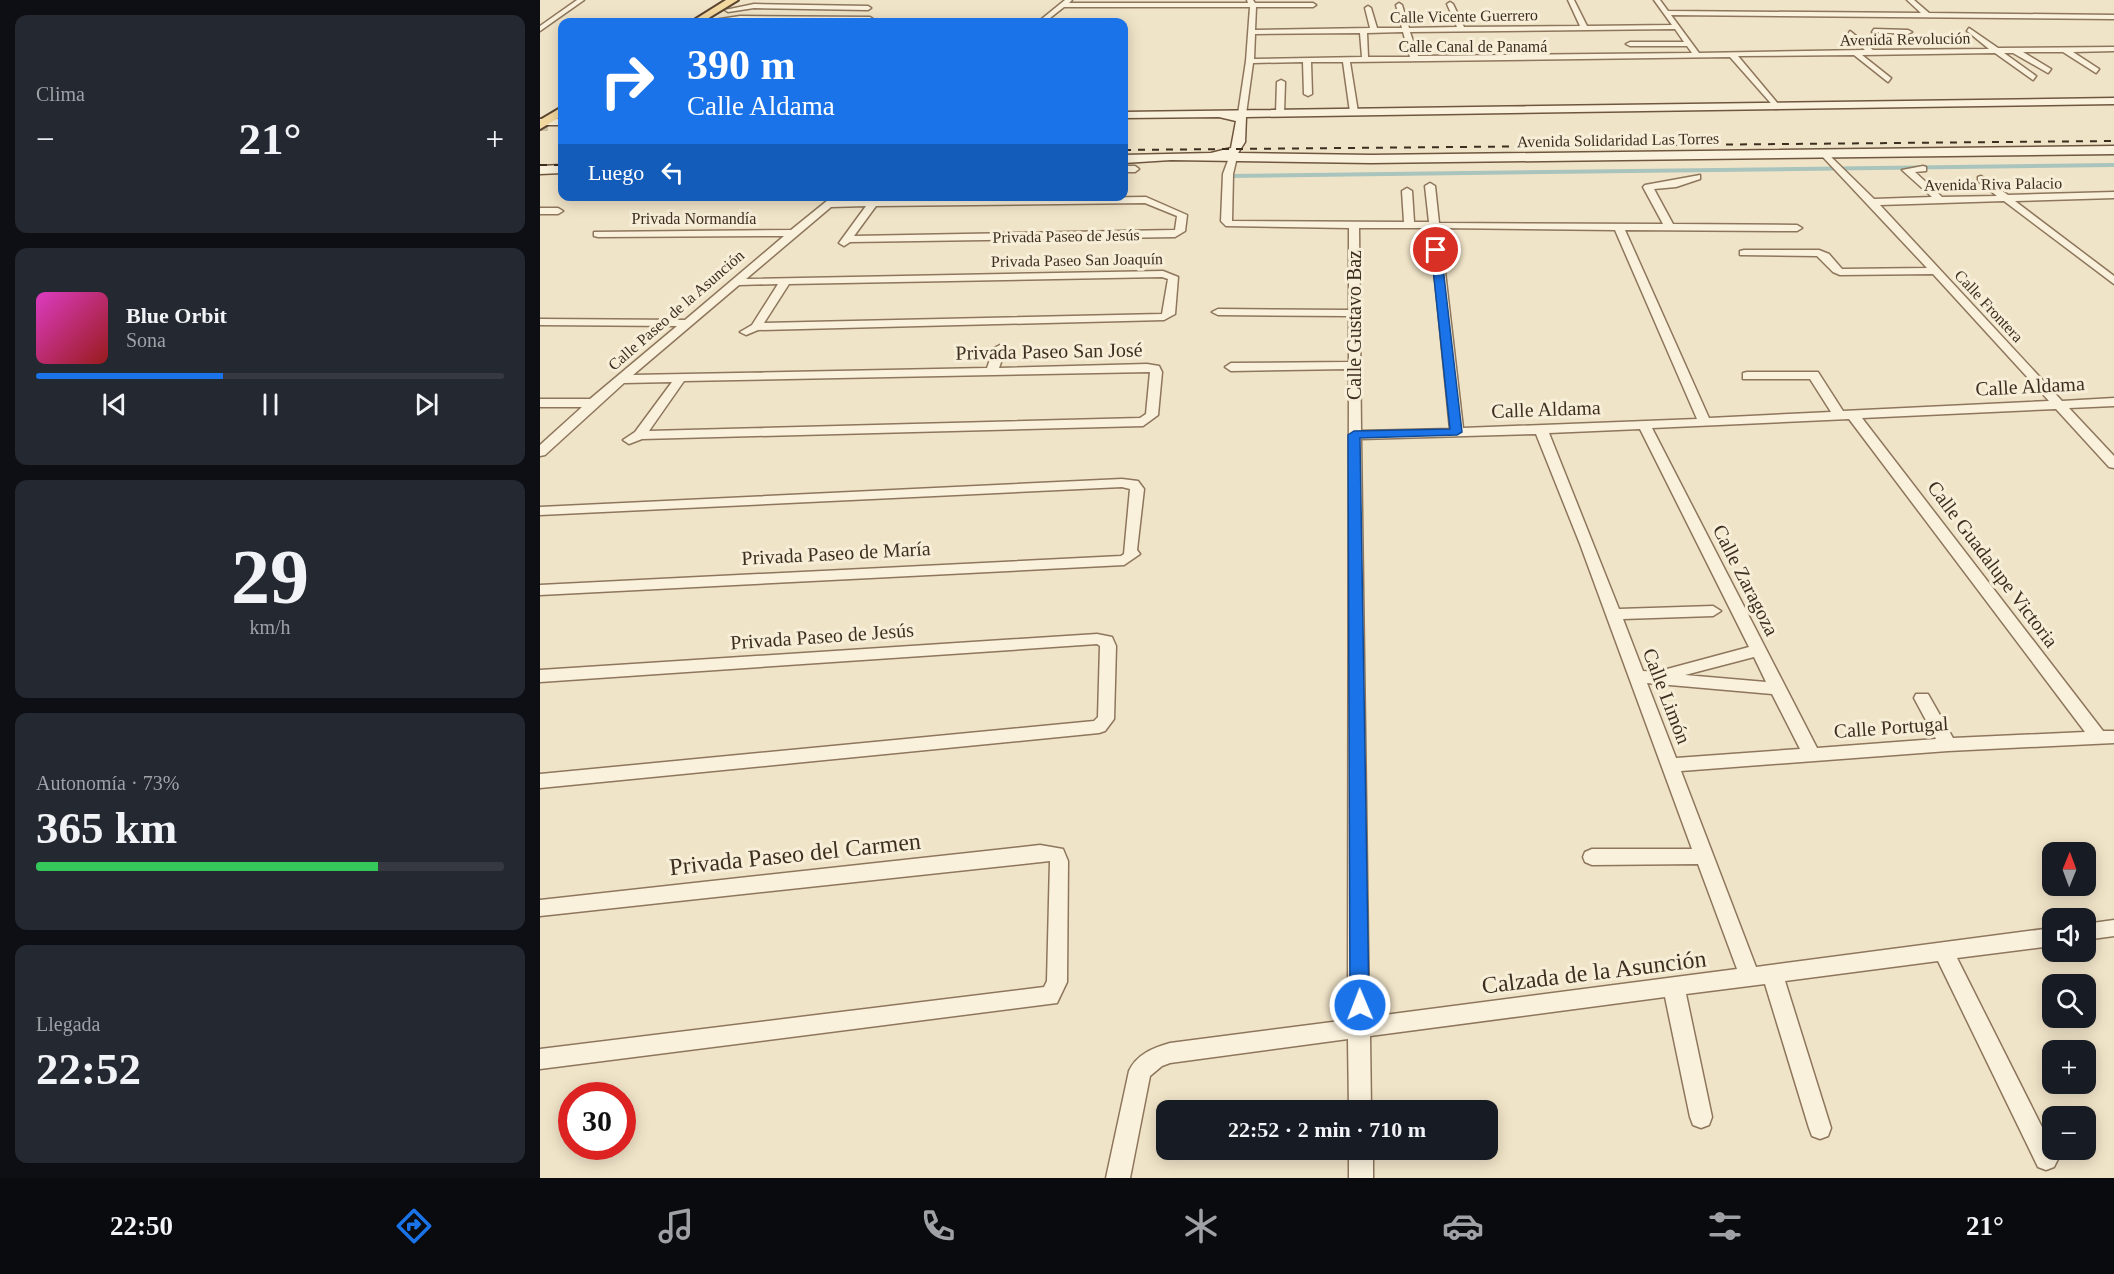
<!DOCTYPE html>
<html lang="es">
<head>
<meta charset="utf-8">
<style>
  body { margin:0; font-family:Georgia,serif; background:#242831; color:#f1f3f6; height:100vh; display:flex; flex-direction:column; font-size:22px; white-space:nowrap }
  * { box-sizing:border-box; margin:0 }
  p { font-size:20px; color:#9ea1a6 }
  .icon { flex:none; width:33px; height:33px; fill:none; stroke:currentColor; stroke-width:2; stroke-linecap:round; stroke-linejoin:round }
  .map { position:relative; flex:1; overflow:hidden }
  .details { display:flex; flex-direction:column; gap:15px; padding:15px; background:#0d0f14; width:540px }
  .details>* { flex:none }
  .guide { position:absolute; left:18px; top:18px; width:570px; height:183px; border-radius:12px; box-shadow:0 3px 15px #0003; background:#1a73e8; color:#fff; overflow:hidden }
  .needle { width:39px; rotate:1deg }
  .tools { position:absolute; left:1502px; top:842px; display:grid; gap:12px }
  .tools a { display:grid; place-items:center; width:54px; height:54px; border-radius:12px; background:#171b24; box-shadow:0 3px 15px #0003; font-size:30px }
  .speed { position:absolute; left:18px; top:1082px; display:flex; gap:12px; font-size:30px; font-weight:700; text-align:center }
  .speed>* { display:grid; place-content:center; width:78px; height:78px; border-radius:50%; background:#171b24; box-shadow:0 3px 15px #0003; line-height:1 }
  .speed .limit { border:9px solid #d22; background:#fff; color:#111 }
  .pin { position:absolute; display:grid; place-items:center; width:51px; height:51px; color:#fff; margin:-26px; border:3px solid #fff; border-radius:50%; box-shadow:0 2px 6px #0007 }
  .me { position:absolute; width:66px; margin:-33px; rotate:359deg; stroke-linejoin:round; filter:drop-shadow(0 0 4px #0008) }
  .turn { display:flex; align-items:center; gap:21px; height:126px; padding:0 30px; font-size:27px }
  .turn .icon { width:78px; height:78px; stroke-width:2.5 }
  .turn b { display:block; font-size:42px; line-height:51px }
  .then { display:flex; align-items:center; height:57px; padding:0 30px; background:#0003; gap:12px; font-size:22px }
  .big { font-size:45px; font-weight:700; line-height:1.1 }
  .details .widget { flex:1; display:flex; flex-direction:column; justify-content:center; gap:9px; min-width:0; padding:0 21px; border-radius:12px; background:#242831 }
  .details .dial { align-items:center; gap:0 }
  .dial b { font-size:78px; line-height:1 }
  .song { display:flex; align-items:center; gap:18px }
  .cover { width:72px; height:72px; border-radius:9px; background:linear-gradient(135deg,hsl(310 70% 55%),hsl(0 70% 35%)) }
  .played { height:6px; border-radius:3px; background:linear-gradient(90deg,#1a73e8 40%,#363941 40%) }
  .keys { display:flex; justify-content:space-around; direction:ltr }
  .heat { display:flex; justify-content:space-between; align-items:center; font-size:33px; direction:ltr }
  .charge { height:9px; border-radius:4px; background:linear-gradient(90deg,#34c759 73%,#363941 0) }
  .trip { position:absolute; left:616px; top:1100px; width:342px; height:60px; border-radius:12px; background:#171b24; box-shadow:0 3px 15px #0003; font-weight:700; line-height:60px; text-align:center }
  .tab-bar { display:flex; height:96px; justify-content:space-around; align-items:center; background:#090b0e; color:#9ea1a6 }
  .tab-bar .icon { width:42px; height:42px }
  .tab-bar .selected { color:#1a73e8 }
  .tab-bar b { font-size:27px; color:#f1f3f6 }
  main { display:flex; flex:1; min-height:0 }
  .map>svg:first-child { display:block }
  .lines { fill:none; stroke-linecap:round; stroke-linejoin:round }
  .canal { fill:#a9c4bc; fill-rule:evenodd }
  .secondary-tunnel { stroke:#ccc0a6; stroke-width:10; stroke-dasharray:10 5; stroke-linecap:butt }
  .street-casing { stroke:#8d765c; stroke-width:3 }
  .secondary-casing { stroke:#6f573f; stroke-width:3 }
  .primary-casing { stroke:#5b4430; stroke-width:4 }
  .street { fill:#faf1dc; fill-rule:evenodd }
  .secondary { fill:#faf1dc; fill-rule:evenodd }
  .primary { fill:#f3d9a0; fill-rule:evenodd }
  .rail { stroke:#3d2e20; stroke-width:2; stroke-dasharray:7 7; stroke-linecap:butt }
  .route { fill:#1a73e8; stroke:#114b97; stroke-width:1.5 }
  .labels { text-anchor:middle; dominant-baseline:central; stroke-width:6; stroke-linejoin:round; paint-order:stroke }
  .far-street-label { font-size:16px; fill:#3d2e20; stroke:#f7eed8 }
  .street-label { font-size:20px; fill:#3d2e20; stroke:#f7eed8 }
  .near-street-label { font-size:24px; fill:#3d2e20; stroke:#f7eed8 }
</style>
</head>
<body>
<main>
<section class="details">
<div class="widget"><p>Clima</p>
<div class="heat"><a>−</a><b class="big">21°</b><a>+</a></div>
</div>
<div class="widget">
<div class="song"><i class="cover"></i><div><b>Blue Orbit</b><p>Sona</p></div></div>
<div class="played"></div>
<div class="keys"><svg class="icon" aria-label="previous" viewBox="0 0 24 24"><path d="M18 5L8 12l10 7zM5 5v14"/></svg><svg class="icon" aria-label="pause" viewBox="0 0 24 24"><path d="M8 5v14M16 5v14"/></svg><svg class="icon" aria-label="next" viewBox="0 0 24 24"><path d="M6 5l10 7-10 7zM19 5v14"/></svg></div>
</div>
<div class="widget dial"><b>29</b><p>km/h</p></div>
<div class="widget"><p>Autonomía · 73%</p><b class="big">365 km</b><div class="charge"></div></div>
<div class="widget"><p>Llegada</p><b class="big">22:52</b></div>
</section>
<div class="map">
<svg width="1574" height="1178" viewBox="0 0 1574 1178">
  <rect width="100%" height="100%" fill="#f0e4c8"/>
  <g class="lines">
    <!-- canal -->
    <polygon class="canal" points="1574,163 1574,167 689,178 685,176 689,174"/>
    <!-- secondary-tunnel -->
    <polyline class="secondary-tunnel" points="0,126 8,126"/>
    <defs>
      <g id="street">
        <polygon points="37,0 44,0 0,31 0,26"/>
        <path d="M 525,0 L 532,0 L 529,3 L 708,3 L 707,0 L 713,0 L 715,3 L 773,3 L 776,5 L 773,7 L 716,7 L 715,30 L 830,28 L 825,8 L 828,6 L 831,8 L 837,28 L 862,28 L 856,5 L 859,3 L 862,5 L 869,28 L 917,27 L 907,4 L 910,2 L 913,4 L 924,27 L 1040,26 L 1028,0 L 1034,0 L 1047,26 L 1132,25 L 1114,0 L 1120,0 L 1128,11 L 1381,13 L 1367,0 L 1374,0 L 1389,13 L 1574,15 L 1574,19 L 1131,15 L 1159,53 L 1325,50 L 1308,34 L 1310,31 L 1333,50 L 1449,49 L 1427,31 L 1429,28 L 1458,48 L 1574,47 L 1574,51 L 1533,52 L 1559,69 L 1556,73 L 1523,52 L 1483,52 L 1511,69 L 1508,73 L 1473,53 L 1464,53 L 1496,76 L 1493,80 L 1455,53 L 1322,55 L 1351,78 L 1348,82 L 1314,55 L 1198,56 L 1239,105 L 1240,107 L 1236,109 L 1190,57 L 810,62 L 818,112 L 814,114 L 810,112 L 803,62 L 771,62 L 772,94 L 768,96 L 764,94 L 763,62 L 713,63 L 706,114 L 702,116 L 698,114 L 706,61 L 710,7 L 524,7 L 505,22 L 498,22 ZM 1135,29 L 1144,42 L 1090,42 L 1086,44 L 1090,46 L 1147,46 L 1152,53 L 878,56 L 870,32 ZM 863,32 L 870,57 L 828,57 L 827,33 ZM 820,33 L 822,57 L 714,59 L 715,34 Z"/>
        <polygon points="214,4 328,6 331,8 328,10 214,8 188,12 185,10"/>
        <polygon points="200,16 330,17 333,19 330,21 167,21"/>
        <polygon points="1334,29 1368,30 1372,32 1368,34 1332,32"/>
        <polygon points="741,80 745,82 744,113 740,115 736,113 737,82"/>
        <path d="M 1284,150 L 1334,199 L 1392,197 L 1362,170 L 1383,166 L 1386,167 L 1386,171 L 1375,172 L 1402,197 L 1457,196 L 1438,181 L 1438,177 L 1441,176 L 1468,195 L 1574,192 L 1574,198 L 1475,201 L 1574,276 L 1574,284 L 1464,201 L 1340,205 L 1522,401 L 1574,398 L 1574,406 L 1529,408 L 1574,456 L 1574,468 L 1569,467 L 1516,409 L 1322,418 L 1563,731 L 1574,731 L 1574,743 L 1408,751 L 1141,771 L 1216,967 L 1512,928 L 1512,946 L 1417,958 L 1514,1151 L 1518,1159 L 1514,1167 L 1506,1170 L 1498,1167 L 1398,961 L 1245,981 L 1291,1128 L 1288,1136 L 1280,1139 L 1272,1136 L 1269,1128 L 1225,984 L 1146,994 L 1172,1117 L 1169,1125 L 1161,1128 L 1153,1125 L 1150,1117 L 1125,997 L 830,1036 L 831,1110 L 809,1110 L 808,1039 L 630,1063 L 622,1066 L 610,1076 L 590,1178 L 566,1178 L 589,1071 C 597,1054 613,1048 630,1043 L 808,1020 L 809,369 L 691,371 L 685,367 L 691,363 L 809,362 L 809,316 L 678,315 L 672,312 L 678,309 L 809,310 L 809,228 L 686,226 L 681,221 L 683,174 L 690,155 L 697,157 L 693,174 L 692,221 L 864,222 L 862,191 L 867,188 L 872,191 L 874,222 L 889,222 L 885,186 L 890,183 L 895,186 L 899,223 L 1123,224 L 1103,187 L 1105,185 L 1160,175 L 1160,179 L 1136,187 L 1114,189 L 1133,224 L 1257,225 L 1262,228 L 1257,231 L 1085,230 L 1169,418 L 1291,412 L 1270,379 L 1203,379 L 1203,373 L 1207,372 L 1278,372 L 1303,411 L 1509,401 L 1393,274 L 1300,275 L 1293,272 L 1277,256 L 1200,255 L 1200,251 L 1204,250 L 1279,250 L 1289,254 L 1302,269 L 1387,268 L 1281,155 L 1280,153 ZM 819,228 L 890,228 L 910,429 L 821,431 ZM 900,228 L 1075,230 L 1157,419 L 923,428 ZM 1309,419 L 1545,732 L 1413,738 L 1388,694 L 1376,694 L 1374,698 L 1396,739 L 1277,748 L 1112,428 ZM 1100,429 L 1209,647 L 1116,672 L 1103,671 L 1083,619 L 1173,616 L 1181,611 L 1173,606 L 1079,609 L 1009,433 ZM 996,434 L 1040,544 L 1152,849 L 1052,849 L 1045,852 L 1043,857 L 1045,862 L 1052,865 L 1158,864 L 1197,969 L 829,1017 L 821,439 ZM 1214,657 L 1226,682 L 1145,675 ZM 1107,683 L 1232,694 L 1260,749 L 1136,758 Z"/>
        <polygon points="584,166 595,166 599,169 595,172 584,172"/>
        <path d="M 293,196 L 297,197 L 297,201 L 606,197 L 647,215 L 645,231 L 635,237 L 310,242 L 304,246 L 299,243 L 326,206 L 291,207 L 206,279 L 623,271 L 638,277 L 635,314 L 624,320 L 218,330 L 206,335 L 200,332 L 212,325 L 238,284 L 199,285 L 93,375 L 447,368 L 454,348 L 460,345 L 466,348 L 459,368 L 607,364 L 619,366 L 622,372 L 618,415 L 603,426 L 102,439 L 89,444 L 83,440 L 95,432 L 132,382 L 84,383 L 5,455 L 0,456 L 0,445 L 42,407 L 0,407 L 0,399 L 50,399 L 137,326 L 0,325 L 0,319 L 145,320 L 244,236 L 58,237 L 54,236 L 54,232 L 251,230 ZM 605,203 L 637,216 L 635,230 L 314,236 L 336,206 ZM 622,277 L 628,279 L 622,314 L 224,323 L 249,284 ZM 610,372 L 606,414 L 600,418 L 109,431 L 144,381 Z"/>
        <polygon points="0,208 18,208 23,211 18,214 0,214"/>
        <polygon points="582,479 598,481 604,489 597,550 600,554 584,565 0,595 0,585 581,556 584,554 590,489 582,487 0,515 0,507"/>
        <polygon points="557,634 572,637 576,646 574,719 565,731 559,733 0,788 0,774 554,721 558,717 560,646 557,644 0,682 0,670"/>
        <polygon points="500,845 523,849 528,861 527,982 517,1003 0,1069 0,1049 504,987 507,981 510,861 0,916 0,900"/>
        <polygon points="1574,920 1574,936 1545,940 1545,924"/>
        <rect x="809" y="1149" width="24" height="29"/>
      </g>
      <g id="secondary">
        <polygon points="1574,98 1574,104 706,117 705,142 698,153 831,155 1574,146 1574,154 831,163 631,160 584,163 584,155 671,153 691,148 696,121 679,117 584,118 584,112"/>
        <rect x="0" y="119" width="22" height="6"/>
        <polygon points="22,165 22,173 0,174 0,166"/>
      </g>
      <g id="primary">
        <polygon points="186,0 198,0 162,22 151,22"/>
        <polygon points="22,107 22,116 0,129 0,120"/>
      </g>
    </defs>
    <!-- street casing -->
    <use href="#street" class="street-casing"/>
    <!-- secondary casing -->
    <use href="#secondary" class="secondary-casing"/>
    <!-- primary casing -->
    <use href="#primary" class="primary-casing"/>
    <!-- street -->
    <use href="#street" class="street"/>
    <!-- secondary -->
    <use href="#secondary" class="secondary"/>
    <!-- primary -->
    <use href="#primary" class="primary"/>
    <!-- rail -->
    <g class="rail">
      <polyline points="584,150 1574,141"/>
      <polyline points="0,165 22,165"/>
    </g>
  </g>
  <!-- route -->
  <polygon class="route" points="896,247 901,250 922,432 917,435 820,438 829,1005 826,1011 820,1014 813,1011 810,1005 808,435 814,431 910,429 891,250"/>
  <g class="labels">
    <!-- far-street labels -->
    <g class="far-street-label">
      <text transform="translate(924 16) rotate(-1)">Calle Vicente Guerrero</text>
      <text transform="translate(1365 39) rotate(-1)">Avenida Revolución</text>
      <text x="933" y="46">Calle Canal de Panamá</text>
      <text transform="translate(1078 140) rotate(-1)">Avenida Solidaridad Las Torres</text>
      <text transform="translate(1453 184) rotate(-1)">Avenida Riva Palacio</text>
      <text x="154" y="218">Privada Normandía</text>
      <text transform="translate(526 236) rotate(-1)">Privada Paseo de Jesús</text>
      <text transform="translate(537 260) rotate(-1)">Privada Paseo San Joaquín</text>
      <text transform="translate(1449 306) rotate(47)">Calle Frontera</text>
      <text transform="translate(136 310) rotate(-41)">Calle Paseo de la Asunción</text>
    </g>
    <!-- street labels -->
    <g class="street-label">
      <text transform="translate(814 325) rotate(-90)">Calle Gustavo Baz</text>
      <text transform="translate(509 351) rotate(-1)">Privada Paseo San José</text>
      <text transform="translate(1490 386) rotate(-3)">Calle Aldama</text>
      <text transform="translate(1006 409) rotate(-2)">Calle Aldama</text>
      <text transform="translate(296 553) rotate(-3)">Privada Paseo de María</text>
      <text transform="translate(1453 564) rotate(53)">Calle Guadalupe Victoria</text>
      <text transform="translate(1206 580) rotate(63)">Calle Zaragoza</text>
      <text transform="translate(282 636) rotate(-4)">Privada Paseo de Jesús</text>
      <text transform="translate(1127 696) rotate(69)">Calle Limón</text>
      <text transform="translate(1351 727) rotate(-4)">Calle Portugal</text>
    </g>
    <!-- near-street labels -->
    <g class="near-street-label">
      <text transform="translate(255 854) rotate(-6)">Privada Paseo del Carmen</text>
      <text transform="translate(1054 972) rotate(-7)">Calzada de la Asunción</text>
    </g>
  </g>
</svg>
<div class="tools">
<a><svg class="needle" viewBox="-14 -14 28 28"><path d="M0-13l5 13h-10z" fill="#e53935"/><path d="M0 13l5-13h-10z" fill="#9ea1a6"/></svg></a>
<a><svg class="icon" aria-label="sound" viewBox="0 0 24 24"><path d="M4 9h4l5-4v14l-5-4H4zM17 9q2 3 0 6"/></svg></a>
<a><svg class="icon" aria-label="search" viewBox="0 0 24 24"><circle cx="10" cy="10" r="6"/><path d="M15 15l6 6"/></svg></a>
<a>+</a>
<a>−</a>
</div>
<div class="speed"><div class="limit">30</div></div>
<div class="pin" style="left:896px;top:250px;background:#d93025"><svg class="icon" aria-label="arrive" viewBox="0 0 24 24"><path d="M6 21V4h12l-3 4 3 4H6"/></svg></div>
<svg class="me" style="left:820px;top:1005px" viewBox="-20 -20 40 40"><circle r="17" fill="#1a73e8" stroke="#fff" stroke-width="3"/><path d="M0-11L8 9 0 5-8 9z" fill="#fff"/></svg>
<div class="trip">22:52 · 2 min · 710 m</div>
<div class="guide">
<div class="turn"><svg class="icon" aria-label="right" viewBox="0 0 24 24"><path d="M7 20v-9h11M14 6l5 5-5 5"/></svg><div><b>390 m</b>Calle Aldama</div></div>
<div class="then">Luego<svg class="icon" aria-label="left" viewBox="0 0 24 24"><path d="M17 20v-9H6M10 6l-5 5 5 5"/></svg></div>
</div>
</div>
</main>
<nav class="tab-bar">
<b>22:50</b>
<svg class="icon selected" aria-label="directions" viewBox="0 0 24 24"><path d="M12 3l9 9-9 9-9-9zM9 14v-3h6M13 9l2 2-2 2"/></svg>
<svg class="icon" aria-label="music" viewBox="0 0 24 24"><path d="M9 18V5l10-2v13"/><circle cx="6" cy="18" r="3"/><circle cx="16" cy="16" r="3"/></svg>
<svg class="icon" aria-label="phone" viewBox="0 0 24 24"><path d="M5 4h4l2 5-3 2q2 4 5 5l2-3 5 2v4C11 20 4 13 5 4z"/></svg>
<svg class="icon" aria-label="climate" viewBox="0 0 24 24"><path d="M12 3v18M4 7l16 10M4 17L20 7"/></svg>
<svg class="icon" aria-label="car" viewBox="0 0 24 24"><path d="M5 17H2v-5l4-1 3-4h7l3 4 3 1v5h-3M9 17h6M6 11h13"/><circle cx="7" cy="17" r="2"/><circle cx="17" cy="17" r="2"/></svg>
<svg class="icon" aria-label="filters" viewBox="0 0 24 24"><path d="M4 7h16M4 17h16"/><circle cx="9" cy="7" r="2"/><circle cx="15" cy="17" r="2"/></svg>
<b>21°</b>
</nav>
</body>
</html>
